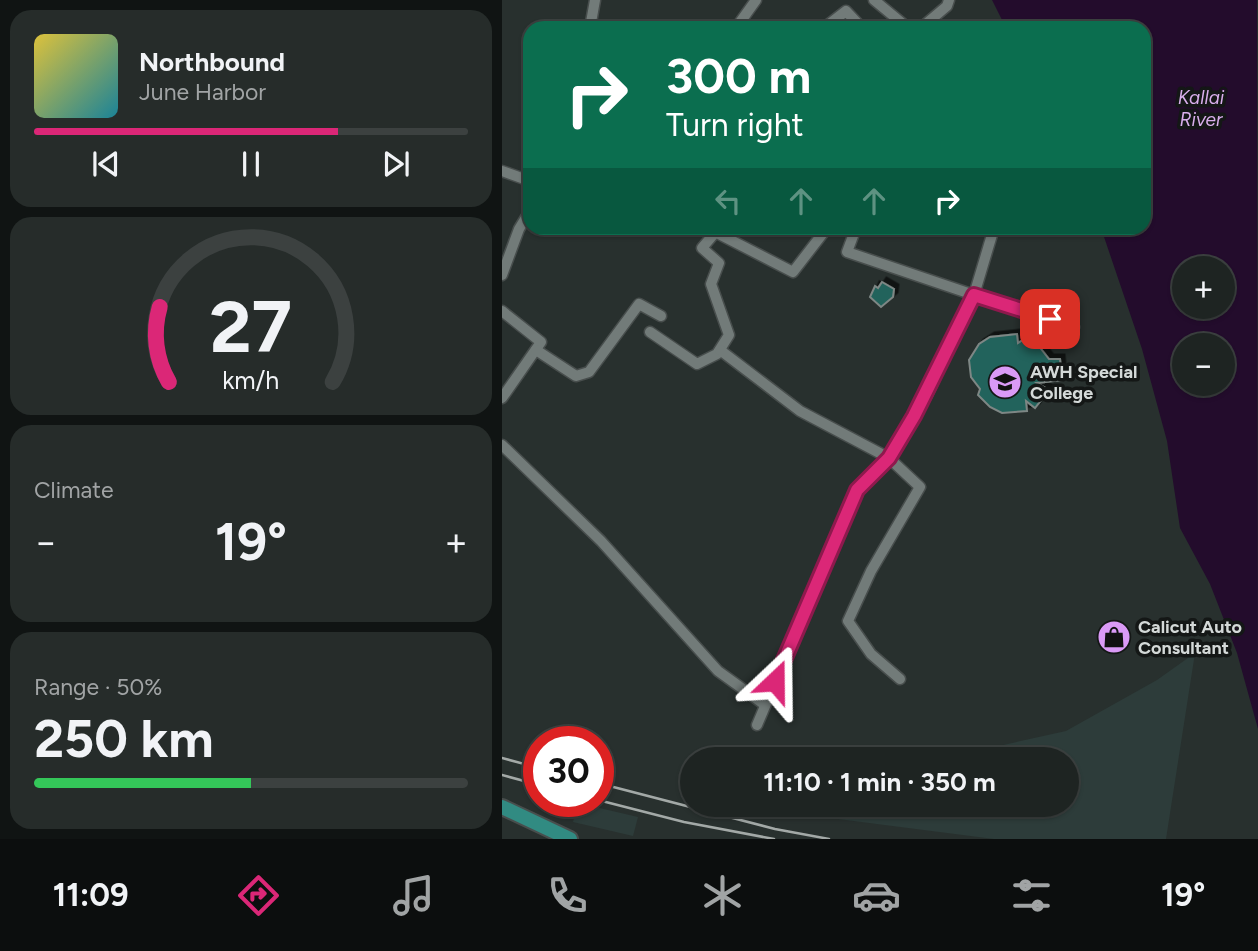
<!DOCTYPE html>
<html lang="en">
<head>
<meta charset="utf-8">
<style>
  body { margin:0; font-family:Figtree,sans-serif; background:#262c2a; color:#f1f3f6; height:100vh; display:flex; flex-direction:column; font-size:26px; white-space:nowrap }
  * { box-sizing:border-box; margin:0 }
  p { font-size:23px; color:#a1a4a5 }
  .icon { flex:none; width:38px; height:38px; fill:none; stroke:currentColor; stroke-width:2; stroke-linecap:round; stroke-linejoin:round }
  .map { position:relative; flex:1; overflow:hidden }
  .sheet { display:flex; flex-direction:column; gap:10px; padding:10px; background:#101413; width:502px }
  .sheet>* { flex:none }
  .top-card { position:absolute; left:21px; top:21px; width:628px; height:214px; border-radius:21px; box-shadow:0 2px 5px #0004,0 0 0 2px #3c4140; background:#0b6e4f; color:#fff; overflow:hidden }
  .tools { position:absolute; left:670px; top:256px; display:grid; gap:14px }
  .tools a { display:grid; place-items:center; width:63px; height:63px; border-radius:50%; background:#1e2422; box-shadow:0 2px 5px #0004,0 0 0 2px #3c4140; font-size:35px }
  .speed { position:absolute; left:21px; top:726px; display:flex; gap:14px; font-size:35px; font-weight:700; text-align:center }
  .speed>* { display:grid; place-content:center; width:91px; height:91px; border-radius:50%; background:#1e2422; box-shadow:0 2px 5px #0004,0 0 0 2px #3c4140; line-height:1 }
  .speed .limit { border:10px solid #d22; background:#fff; color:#111 }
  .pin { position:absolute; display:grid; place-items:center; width:60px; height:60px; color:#fff; margin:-30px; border-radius:14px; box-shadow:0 4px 10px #0006 }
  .me { position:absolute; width:77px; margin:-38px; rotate:23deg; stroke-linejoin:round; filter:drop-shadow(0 0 5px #0008) }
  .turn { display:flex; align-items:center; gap:24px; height:147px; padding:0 28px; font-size:32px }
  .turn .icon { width:91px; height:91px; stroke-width:2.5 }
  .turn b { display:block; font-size:49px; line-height:60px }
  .lanes { display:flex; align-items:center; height:66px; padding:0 28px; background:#0003; justify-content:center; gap:35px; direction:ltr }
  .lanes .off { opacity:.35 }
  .big { font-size:52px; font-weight:700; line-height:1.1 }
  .sheet .tile { flex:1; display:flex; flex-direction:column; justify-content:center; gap:10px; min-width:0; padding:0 24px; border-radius:21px; background:#262c2a }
  .sheet .dial { align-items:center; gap:0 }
  .dial svg { height:182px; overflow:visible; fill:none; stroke:#3c4140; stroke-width:7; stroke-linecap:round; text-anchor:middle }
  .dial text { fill:#f1f3f6; stroke:none }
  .song { display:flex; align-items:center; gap:21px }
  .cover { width:84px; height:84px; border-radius:10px; background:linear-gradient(135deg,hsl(50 70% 55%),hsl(190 70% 35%)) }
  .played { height:7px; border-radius:4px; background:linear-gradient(90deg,#db2777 70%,#3c4140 70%) }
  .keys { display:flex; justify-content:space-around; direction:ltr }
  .heat { display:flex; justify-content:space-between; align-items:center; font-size:38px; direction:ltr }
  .charge { height:10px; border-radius:5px; background:linear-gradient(90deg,#34c759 50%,#3c4140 0) }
  .trip { position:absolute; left:178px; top:747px; width:399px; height:70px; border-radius:35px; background:#1e2422; box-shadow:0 2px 5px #0004,0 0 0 2px #3c4140; font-weight:700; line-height:70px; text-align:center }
  .tab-bar { display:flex; height:112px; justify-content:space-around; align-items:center; background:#0c0e0e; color:#a1a4a5 }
  .tab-bar .icon { width:49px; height:49px }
  .tab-bar .on { color:#db2777 }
  .tab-bar b { font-size:32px; color:#f1f3f6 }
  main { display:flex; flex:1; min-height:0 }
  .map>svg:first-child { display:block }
  .built { fill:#2d3c3a }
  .water { fill:#230c2c; fill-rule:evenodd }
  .building { fill:#23645c; stroke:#7e8785; stroke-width:2; filter:url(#shadow) }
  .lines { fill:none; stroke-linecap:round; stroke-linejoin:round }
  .street-casing { stroke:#484e4d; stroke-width:13 }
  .primary-casing { stroke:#484e4d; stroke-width:18 }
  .street { stroke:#727b79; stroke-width:10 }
  .primary { stroke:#318b82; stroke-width:14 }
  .rail { stroke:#a3a9a7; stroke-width:2.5 }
  .route-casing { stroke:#8e194d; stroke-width:18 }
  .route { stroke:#db2777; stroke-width:12 }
  .labels { text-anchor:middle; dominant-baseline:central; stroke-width:7; stroke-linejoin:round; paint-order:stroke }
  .poi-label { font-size:18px; font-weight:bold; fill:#d4d9d8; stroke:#141716; text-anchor:start }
  .water-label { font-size:19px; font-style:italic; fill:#d9aeec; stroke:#141716 }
</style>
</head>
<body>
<main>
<section class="sheet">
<div class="tile">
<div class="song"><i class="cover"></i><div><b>Northbound</b><p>June Harbor</p></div></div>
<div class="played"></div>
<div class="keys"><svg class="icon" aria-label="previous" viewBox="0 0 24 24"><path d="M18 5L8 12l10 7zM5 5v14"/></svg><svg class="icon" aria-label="pause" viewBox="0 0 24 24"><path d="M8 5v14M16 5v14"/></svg><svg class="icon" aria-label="next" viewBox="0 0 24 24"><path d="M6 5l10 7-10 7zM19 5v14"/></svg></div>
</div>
<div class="tile dial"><svg viewBox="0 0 100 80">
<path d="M14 69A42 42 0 1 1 86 69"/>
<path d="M14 69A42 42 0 0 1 10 36" stroke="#db2777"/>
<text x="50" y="56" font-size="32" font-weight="700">27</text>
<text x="50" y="72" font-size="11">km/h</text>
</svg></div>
<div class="tile"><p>Climate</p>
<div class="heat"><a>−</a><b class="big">19°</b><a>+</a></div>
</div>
<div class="tile"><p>Range · 50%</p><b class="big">250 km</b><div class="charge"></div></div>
</section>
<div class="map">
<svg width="756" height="839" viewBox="0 0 756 839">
  <defs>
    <filter id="shadow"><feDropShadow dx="4.5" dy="-4.5" stdDeviation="0" flood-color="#0009"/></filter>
  </defs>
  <rect width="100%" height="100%" fill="#28302e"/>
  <!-- built -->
  <g class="built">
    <polygon points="693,653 664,839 492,839 226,805 565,805 565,760 438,759 564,731 655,680"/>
    <polygon points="76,803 136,817 131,836 71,822"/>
  </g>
  <!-- water -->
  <path class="water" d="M 490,0 L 755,0 L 756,729 L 735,653 L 708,584 L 678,528 L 665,441 L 640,349 L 599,228 L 642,228 L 642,28 L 504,28 ZM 682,268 L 721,268 L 721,306 L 682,306 ZM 682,345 L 721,345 L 721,383 L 682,383 Z"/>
  <!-- building -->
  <g class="building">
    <polygon points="380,282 392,289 391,297 379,307 368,297 373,286 376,288"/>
    <polygon points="515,334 516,343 524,338 536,345 547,359 558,359 560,380 535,383 547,390 533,408 524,401 525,411 500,413 488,407 476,395 478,389 469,377 467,360 477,344 488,337"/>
  </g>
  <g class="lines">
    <defs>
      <g id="street">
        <polyline points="372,0 406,28"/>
        <polyline points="88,28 93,0"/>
        <polyline points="234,28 254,0"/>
        <polyline points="322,28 344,11 360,28"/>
        <polyline points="419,28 445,6 447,0"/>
        <polyline points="0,171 28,181"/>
        <polyline points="354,228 345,252 472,295 425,395 387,458 418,487 369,571 346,621 369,654 398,679"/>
        <polyline points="492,228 472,295 572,327"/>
        <polyline points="213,232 291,272 325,228"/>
        <polyline points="0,275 17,229 28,211"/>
        <polyline points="0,311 39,342 0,398"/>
        <polyline points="148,332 195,364 215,354 227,335 209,284 217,263 200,248 217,228"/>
        <polyline points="34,350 74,376 87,372 137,304 159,316"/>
        <polyline points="218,350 298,411 387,458 355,490 255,725"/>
        <polyline points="0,445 99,541 216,671 263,705"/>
      </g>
      <polyline id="primary" points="0,807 68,839"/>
    </defs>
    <!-- street casing -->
    <use href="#street" class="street-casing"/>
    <!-- primary casing -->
    <use href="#primary" class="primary-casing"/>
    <!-- street -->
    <use href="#street" class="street"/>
    <!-- primary -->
    <use href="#primary" class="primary"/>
    <!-- rail -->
    <g class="rail">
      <polyline points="0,758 37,768"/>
      <polyline points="0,775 37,785"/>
      <polyline points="96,783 273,829 327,839"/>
      <polyline points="96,800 182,822 272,839"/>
    </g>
  </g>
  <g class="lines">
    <defs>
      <polyline id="route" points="273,681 355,490 387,458 412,416 472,295 548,319"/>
    </defs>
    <!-- route casing -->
    <use href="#route" class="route-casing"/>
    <!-- route -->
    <use href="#route" class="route"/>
  </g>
  <!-- icons -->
  <defs>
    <symbol id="university-disc" viewBox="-11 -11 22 22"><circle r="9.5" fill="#da9af6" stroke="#141716"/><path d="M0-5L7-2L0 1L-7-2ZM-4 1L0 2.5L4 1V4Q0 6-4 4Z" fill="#111"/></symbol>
    <symbol id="shop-disc" viewBox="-11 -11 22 22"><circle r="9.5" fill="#da9af6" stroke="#141716"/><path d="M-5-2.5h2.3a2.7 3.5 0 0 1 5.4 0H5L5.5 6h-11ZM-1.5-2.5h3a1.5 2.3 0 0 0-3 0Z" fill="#111"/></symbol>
  </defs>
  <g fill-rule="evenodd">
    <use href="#university-disc" x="484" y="363" width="38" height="38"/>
    <use href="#shop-disc" x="593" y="618" width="38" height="38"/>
  </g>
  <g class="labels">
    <!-- poi labels -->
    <g class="poi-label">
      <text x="528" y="372">AWH Special<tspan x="528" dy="21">College</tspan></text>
      <text x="636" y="627">Calicut Auto<tspan x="636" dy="21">Consultant</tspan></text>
    </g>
    <!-- water labels -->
    <g class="water-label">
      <text x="699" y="97">Kallai<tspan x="699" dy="22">River</tspan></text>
    </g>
  </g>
</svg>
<div class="tools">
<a>+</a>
<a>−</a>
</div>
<div class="speed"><div class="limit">30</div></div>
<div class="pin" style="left:548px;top:319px;background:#d93025"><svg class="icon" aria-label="arrive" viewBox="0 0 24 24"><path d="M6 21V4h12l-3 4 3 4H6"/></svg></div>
<svg class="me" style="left:273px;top:681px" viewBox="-20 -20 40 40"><path d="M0-17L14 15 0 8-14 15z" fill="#db2777" stroke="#fff" stroke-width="4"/></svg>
<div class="trip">11:10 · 1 min · 350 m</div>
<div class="top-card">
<div class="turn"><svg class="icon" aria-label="right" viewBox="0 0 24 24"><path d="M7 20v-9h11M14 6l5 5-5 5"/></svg><div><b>300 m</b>Turn right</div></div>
<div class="lanes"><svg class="icon off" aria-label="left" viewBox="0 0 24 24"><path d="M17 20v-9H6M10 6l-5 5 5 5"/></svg><svg class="icon off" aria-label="ahead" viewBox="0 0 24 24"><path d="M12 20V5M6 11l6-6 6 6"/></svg><svg class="icon off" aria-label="ahead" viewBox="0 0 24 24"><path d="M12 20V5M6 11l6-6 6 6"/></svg><svg class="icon" aria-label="right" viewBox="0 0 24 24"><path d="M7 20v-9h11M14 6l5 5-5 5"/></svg></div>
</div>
</div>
</main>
<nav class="tab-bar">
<b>11:09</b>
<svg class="icon on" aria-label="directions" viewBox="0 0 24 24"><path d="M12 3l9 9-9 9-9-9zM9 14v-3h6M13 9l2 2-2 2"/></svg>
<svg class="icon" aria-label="music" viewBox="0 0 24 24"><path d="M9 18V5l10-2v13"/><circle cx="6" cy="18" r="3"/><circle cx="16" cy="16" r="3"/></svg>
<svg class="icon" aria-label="phone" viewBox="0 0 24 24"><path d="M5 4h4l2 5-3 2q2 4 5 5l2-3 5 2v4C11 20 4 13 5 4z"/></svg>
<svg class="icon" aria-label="climate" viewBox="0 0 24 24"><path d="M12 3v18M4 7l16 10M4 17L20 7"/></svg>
<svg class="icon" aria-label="car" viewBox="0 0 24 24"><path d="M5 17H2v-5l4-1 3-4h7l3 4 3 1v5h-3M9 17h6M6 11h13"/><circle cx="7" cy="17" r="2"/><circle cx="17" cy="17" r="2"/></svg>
<svg class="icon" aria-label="filters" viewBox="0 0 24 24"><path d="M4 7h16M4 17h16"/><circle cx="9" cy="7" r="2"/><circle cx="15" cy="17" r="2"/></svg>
<b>19°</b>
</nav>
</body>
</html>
